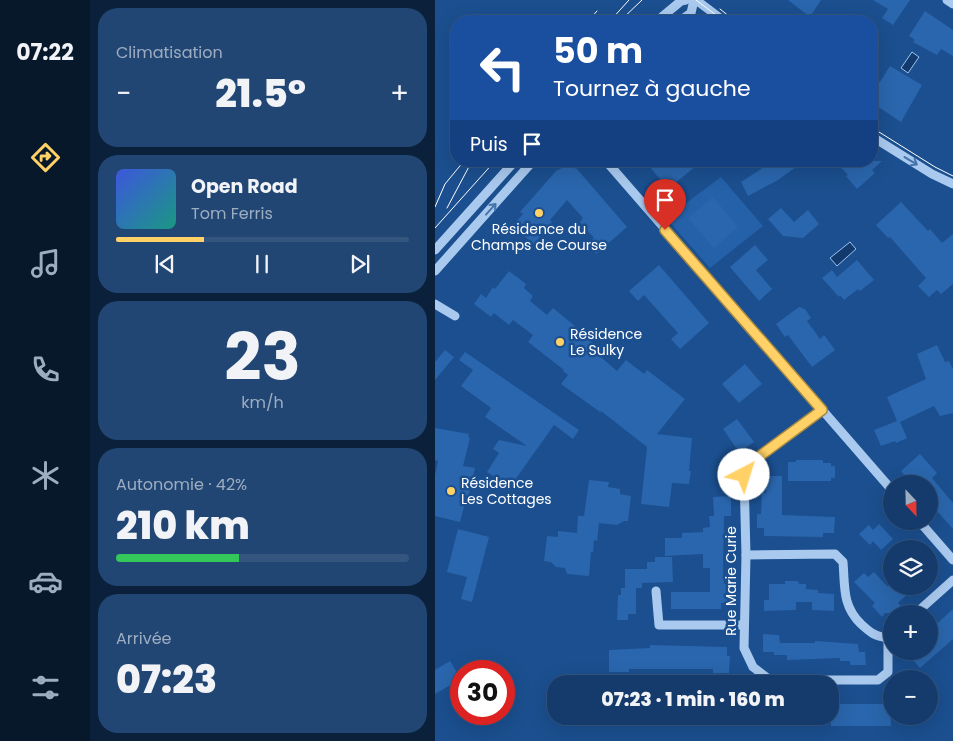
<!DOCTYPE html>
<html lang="fr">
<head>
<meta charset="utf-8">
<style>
  body { margin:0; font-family:Poppins,sans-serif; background:#214673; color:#f1f3f6; height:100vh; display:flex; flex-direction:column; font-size:19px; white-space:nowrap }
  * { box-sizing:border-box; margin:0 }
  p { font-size:16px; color:#9dadc1 }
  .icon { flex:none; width:28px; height:28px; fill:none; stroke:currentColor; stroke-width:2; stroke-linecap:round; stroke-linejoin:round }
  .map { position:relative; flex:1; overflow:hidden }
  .panel { display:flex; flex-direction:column; gap:8px; padding:8px; background:#0b203b; width:345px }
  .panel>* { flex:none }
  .top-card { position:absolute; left:15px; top:15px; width:428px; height:152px; border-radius:20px; box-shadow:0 5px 20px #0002,0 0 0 1px #33557e; background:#1a4fa0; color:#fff; overflow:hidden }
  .needle { width:32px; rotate:158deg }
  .tools { position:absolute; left:448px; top:475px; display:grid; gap:10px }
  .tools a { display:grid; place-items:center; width:55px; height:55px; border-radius:50%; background:#143b6b; box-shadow:0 5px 20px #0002,0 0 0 1px #33557e; font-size:25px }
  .speed { position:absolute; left:15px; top:660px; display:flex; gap:10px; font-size:25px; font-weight:700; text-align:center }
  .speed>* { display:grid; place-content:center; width:65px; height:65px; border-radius:50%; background:#143b6b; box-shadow:0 5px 20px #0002,0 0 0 1px #33557e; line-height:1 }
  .speed .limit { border:8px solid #d22; background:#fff; color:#111 }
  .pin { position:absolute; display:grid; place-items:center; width:42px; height:42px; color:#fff; margin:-51px -21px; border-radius:50% 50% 50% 0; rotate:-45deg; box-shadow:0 0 5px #0007 }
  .pin .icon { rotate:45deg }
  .me { position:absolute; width:55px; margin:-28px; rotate:40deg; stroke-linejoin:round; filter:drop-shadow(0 0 4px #0008) }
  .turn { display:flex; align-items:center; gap:18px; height:105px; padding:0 20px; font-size:22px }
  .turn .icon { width:65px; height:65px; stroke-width:2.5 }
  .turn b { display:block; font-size:35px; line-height:42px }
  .then { display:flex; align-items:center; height:48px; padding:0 20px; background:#0003; gap:10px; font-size:19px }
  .big { font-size:38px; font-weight:800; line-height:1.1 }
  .panel .card { flex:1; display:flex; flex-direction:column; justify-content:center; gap:8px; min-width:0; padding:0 18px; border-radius:20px; background:#214673 }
  .panel .dial { align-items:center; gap:0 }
  .dial b { font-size:65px; line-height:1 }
  .song { display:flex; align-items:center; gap:15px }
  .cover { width:60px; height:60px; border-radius:8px; background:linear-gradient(135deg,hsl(230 70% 55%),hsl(170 70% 35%)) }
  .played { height:5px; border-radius:2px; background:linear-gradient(90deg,#ffd166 30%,#33557e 30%) }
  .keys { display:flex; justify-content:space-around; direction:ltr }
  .heat { display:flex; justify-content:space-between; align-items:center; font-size:28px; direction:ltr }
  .charge { height:8px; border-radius:4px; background:linear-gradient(90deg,#34c759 42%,#33557e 0) }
  .trip { position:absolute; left:112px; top:675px; width:292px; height:50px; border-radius:20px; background:#143b6b; box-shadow:0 5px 20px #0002,0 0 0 1px #33557e; font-weight:800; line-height:50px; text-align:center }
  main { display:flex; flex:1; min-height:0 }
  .tab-bar { display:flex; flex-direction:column; width:90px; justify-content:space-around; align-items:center; background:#08182b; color:#9dadc1 }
  .tab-bar .icon { width:35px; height:35px }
  .tab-bar .on { color:#ffd166 }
  .tab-bar b { font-size:22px; color:#f1f3f6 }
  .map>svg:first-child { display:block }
  .green { fill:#2461a8 }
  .water { fill:#123a6d; stroke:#9cc4f0 }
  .building { fill:#2a66ad }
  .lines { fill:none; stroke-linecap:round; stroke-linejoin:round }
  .minor { stroke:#a9c9ee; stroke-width:9 }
  .tram { stroke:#fff; stroke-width:1 }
  .oneway { stroke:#4674ac }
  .route-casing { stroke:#a68842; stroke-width:12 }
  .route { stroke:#ffd166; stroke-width:9 }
  .poi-dot { fill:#ffd166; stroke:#1b4f8f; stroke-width:2 }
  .labels { text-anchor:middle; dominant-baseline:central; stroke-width:5; stroke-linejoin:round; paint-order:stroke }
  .poi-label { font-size:14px; fill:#fff; stroke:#1b4f8f; text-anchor:start }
  .street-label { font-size:14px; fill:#fff; stroke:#1b4f8f }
</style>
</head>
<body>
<main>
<nav class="tab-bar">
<b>07:22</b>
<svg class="icon on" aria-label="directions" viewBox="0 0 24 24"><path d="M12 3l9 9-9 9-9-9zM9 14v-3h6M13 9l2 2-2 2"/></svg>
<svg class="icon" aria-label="music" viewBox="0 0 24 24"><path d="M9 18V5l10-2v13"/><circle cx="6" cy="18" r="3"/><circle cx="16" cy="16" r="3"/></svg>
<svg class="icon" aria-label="phone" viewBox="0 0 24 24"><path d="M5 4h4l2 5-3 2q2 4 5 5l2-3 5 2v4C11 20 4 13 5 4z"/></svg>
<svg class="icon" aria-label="climate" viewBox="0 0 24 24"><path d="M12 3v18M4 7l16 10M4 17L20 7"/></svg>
<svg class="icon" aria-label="car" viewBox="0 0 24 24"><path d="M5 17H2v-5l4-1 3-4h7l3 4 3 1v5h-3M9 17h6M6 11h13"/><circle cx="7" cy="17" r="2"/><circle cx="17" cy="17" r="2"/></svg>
<svg class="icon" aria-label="filters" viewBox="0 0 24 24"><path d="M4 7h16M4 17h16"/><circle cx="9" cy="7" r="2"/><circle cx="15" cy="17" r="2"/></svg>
</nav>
<section class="panel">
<div class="card"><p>Climatisation</p>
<div class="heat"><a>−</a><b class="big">21.5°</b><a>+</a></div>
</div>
<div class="card">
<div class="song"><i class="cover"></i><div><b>Open Road</b><p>Tom Ferris</p></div></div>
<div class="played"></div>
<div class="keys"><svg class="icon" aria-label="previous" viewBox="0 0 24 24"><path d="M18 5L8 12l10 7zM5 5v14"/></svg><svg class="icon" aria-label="pause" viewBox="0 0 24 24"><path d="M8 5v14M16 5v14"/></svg><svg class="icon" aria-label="next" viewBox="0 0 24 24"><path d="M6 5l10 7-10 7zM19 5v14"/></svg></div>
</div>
<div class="card dial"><b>23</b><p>km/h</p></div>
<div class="card"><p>Autonomie · 42%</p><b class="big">210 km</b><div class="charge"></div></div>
<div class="card"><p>Arrivée</p><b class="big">07:23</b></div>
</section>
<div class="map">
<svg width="518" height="741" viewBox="0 0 518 741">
  <rect width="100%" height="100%" fill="#1b4f8f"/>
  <!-- green -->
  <polygon class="green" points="286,177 328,226 275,268 231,218"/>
  <!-- water -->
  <g class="water">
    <polygon points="477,52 484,57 473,73 466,68"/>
    <polygon points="415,242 421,249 402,266 395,258"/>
  </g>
  <!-- building -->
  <g class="building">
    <polygon points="353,0 386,0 375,17"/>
    <polygon points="438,0 475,0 458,25 447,18 453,9"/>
    <polygon points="490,11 518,30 518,56 506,49 502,55 478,42 480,40 474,36"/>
    <polygon points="455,66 487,85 466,122 436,102 436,76 445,82"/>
    <polygon points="210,161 267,161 233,189"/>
    <polygon points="339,161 369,161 343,180 313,196 306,182"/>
    <polygon points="400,161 447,161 437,170 440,173 422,189 411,176 413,175"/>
    <polygon points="134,166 142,169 192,227 161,254 153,244 159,238 145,222 148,218 132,200 115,220 117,222 99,244 77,226 88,214 85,212 121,171 129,167"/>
    <polygon points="278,197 303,227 279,248 253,218"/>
    <polygon points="466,202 493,231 495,229 507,243 518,234 518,284 506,294 502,290 494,297 483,286 491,278 455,237 453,238 441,225"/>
    <polygon points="346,208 359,222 373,210 384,224 368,238 348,236 333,219"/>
    <polygon points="320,245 333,260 321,270 337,289 324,301 295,267"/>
    <polygon points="422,260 439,280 425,291 423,289 409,300 405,295 404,297 387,278 397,270 402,277"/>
    <polygon points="224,265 274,323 245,349 236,339 243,333 209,295 203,301 194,291"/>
    <polygon points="74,271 91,284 89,288 98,296 95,301 112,315 118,308 140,326 138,328 158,343 154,347 182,371 191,360 209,374 212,370 250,399 222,434 257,438 254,471 256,471 254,484 237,483 234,507 206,504 212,447 166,411 165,412 126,384 133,375 128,371 129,370 93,342 98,335 78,320 74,325 59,313 56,317 39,304 46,294 51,298 58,287 60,289"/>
    <polygon points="364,307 370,309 376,318 372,321 385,339 389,335 400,350 377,367 353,335 350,337 341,324"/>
    <polygon points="502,345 510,362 514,361 518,369 518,413 505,416 499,406 465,422 472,438 461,443 460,441 446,446 439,430 462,421 452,397 491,379 482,354"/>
    <polygon points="10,350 19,357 0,380 0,362"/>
    <polygon points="30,352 144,430 138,439 119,425 75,487 52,472 64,453 58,449 64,440 92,446 50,417 56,408 26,386 38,370 24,360"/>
    <polygon points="310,364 327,384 304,403 287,384"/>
    <polygon points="302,419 319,442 304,452 288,429"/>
    <polygon points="0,428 34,434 33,437 35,438 28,466 40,468 32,503 30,503 25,522 0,516 0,475 3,461 0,460"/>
    <polygon points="485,454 502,473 497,478 518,503 518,529 494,502 494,484 477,484 466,471"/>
    <polygon points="361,460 388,460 388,463 396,463 396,466 400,466 400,478 396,478 396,481 353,481 353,462 361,462"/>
    <polygon points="331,476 347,476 347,515 400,517 399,533 388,533 388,537 329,536 329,528 322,528 322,514 326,514 327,493 331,493"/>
    <polygon points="154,480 174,482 173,487 185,489 185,494 196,496 193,521 189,521 182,525 164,523 162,541 159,540 158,552 156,552 154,576 132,574 130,568 121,567 116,562 109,561 112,536 123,537 123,531 142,533 143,516 149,516"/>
    <polygon points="296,496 296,516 289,516 288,567 289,584 293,584 293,603 286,603 286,609 236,609 236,592 275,592 275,568 268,568 268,554 230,556 230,538 247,538 247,533 268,532 268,528 275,527 274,516 279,516 278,497"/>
    <polygon points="444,524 458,539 446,550 438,541 435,545 424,534 434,525 438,530"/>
    <polygon points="23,529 54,537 37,602 26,599 32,577 12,572"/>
    <polygon points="220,557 237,557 238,582 207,583 207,588 201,588 201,614 193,614 193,620 182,620 183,595 186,595 186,588 190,588 190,569 212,569 212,562 220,562"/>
    <polygon points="439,572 452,586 481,586 463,603 473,614 450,613 447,617 437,606 440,603 419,582 429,573 433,577"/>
    <polygon points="350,581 363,581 364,584 371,584 371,589 383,590 383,593 399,594 399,611 377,610 377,602 361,602 361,610 329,611 329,600 334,600 334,584 350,584"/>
    <polygon points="518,609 518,639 485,668 470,651 494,651 494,631"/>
    <polygon points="328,634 344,635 345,643 380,643 380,641 423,644 424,652 430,652 431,665 415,665 415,661 405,661 405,658 352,660 352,655 339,655 339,652 328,652"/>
    <polygon points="215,645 292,647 292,656 295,656 294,673 278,673 278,669 194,669 194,672 174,672 174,650 215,648"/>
    <polygon points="15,661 26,679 0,694 0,670"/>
    <polygon points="396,704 455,704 456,726 396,726"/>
  </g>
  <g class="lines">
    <!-- minor -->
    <g class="minor">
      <polyline points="261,0 289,21"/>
      <polyline points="512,0 518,4"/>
      <polyline points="222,21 246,1 251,0"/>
      <polyline points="245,21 256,13 259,0"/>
      <polyline points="436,136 497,174 518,184"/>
      <polyline points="171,161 456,489"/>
      <polyline points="0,250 80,161"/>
      <polyline points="0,271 98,161"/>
      <polyline points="0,304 20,316"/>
      <polyline points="387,410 314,464 309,475 311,555 309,648 318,667 335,680 443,680 453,672 453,638 456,635"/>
      <polyline points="484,521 518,560"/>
      <path d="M 311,555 L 400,554 L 408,562 C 410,586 407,606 426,624 C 436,633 439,636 453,638"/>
      <polyline points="221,591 224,625 309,625"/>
      <polyline points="480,614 518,580"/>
    </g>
    <!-- tram -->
    <g class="tram">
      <polyline points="261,0 289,21"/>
      <polyline points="285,9 300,21"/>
      <polyline points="153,21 162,11"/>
      <polyline points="175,21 194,0"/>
      <polyline points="185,21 207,0"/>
      <polyline points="436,127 500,167 518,176"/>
      <polyline points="0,207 10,184 29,161"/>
      <polyline points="12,208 37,161"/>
      <polyline points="0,228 60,161"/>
    </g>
  </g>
  <!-- one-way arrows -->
  <defs><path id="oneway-shaft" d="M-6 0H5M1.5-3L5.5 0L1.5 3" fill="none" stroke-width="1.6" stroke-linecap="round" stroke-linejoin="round" transform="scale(1.25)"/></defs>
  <g class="oneway">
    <use href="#oneway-shaft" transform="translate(476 161) rotate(31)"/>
    <use href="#oneway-shaft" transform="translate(56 209) rotate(-48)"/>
  </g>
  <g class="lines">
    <defs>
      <polyline id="route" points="230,230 387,410 314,464 309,475"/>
    </defs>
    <!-- route casing -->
    <use href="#route" class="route-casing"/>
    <!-- route -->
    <use href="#route" class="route"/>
  </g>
  <!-- markers -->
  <g class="poi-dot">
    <circle cx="104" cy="213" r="5"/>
    <circle cx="125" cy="342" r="5"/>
    <circle cx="16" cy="491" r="5"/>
  </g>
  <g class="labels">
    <!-- poi labels -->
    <g class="poi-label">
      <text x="104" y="229" text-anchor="middle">Résidence du<tspan x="104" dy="16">Champs de Course</tspan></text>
      <text x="135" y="334">Résidence<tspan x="135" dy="16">Le Sulky</tspan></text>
      <text x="26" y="483">Résidence<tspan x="26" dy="16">Les Cottages</tspan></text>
    </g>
    <!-- street labels -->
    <g class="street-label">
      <text transform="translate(296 581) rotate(-90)">Rue Marie Curie</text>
    </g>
  </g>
</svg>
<div class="tools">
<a><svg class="needle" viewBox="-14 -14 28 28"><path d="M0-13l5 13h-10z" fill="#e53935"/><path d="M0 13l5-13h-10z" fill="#9dadc1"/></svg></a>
<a><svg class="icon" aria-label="layers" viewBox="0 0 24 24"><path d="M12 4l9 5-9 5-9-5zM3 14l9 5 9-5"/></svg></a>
<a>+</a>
<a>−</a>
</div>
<div class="speed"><div class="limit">30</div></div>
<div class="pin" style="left:230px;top:230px;background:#d93025"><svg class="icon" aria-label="arrive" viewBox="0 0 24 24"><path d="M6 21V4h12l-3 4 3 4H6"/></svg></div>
<svg class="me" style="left:309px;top:475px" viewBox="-20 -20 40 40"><circle r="19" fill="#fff"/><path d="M0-13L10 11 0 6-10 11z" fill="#ffd166"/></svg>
<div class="trip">07:23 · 1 min · 160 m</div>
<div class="top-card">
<div class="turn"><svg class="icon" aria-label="left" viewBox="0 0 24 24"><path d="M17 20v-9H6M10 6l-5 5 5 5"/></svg><div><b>50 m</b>Tournez à gauche</div></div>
<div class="then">Puis<svg class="icon" aria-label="arrive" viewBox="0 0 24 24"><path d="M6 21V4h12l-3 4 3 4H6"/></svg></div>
</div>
</div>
</main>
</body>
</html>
